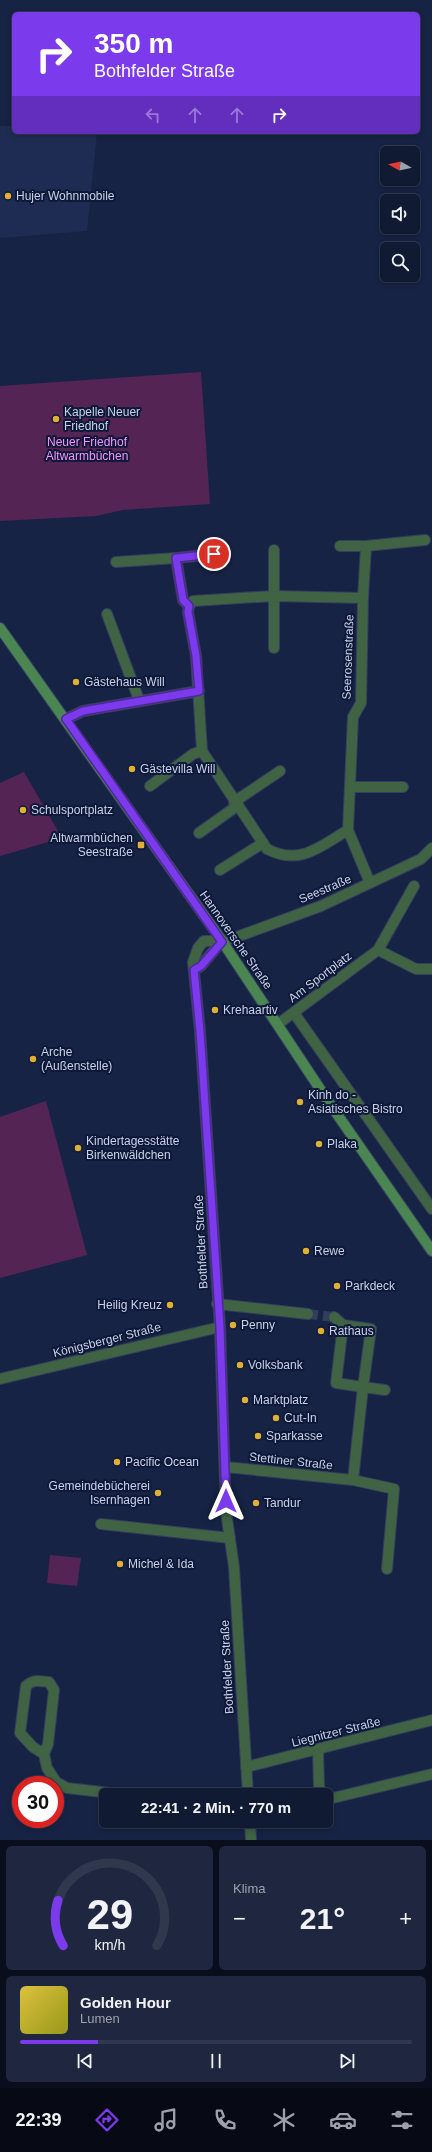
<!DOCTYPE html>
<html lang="de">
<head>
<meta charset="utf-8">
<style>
  body { margin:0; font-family:Helvetica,sans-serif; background:#1e273f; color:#f1f3f6; height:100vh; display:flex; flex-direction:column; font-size:15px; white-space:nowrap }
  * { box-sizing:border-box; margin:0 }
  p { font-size:13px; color:#9ca1ac }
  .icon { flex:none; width:22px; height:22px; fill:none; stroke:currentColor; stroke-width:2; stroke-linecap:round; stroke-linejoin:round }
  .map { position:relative; height:1840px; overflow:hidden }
  .panel { display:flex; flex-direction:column; gap:6px; padding:6px; background:#090e1c; flex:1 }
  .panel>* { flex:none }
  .banner { position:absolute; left:12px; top:12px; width:408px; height:122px; border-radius:6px; box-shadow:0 2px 6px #0003,0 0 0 1px #30384e; background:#7c3aed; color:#fff; overflow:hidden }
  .needle { width:26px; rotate:278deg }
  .controls { position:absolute; left:380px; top:146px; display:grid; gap:8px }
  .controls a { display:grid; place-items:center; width:40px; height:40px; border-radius:6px; background:#111a33; box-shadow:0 2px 6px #0003,0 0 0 1px #30384e; font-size:20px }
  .speed { position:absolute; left:12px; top:1776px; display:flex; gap:8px; font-size:20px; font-weight:700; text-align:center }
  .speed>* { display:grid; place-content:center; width:52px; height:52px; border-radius:50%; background:#111a33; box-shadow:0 2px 6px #0003,0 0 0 1px #30384e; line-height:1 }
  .speed .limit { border:6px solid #d22; background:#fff; color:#111 }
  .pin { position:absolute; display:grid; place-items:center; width:34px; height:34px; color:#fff; margin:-17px; border:2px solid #fff; border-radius:50%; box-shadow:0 1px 4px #0007 }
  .me { position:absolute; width:44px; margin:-22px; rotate:0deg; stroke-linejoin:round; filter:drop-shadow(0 0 3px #0008) }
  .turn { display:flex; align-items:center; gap:14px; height:84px; padding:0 16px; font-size:18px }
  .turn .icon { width:52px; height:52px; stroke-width:2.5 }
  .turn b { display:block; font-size:28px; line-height:34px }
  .lanes { display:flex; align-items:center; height:38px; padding:0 16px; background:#0003; justify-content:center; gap:20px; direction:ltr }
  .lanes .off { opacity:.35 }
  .big { font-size:30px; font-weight:600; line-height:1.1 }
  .panel .widget { flex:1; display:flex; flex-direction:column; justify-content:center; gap:6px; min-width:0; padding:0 14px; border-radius:6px; background:#1e273f }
  .panel .dial { align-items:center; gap:0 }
  .dial svg { height:104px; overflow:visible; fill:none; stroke:#30384e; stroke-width:7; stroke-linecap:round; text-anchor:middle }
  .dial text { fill:#f1f3f6; stroke:none }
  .song { display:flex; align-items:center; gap:12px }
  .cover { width:48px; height:48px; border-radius:6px; background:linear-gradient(135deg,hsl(50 70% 55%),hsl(60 70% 35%)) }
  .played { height:4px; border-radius:2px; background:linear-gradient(90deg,#7c3aed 20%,#30384e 20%) }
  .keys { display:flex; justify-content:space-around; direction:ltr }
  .heat { display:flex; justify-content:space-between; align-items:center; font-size:22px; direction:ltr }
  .panel .tiles { flex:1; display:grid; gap:6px; grid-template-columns:1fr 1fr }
  .widget:last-child { grid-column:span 2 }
  .trip { position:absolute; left:99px; top:1788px; width:234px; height:40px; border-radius:6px; background:#111a33; box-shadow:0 2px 6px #0003,0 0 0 1px #30384e; font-weight:600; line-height:40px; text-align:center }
  .dock { display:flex; height:64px; justify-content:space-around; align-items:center; background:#070a14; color:#9ca1ac }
  .dock .icon { width:28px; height:28px }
  .dock .active { color:#7c3aed }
  .dock b { font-size:18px; color:#f1f3f6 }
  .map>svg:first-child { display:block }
  .built { fill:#1e2c54 }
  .green { fill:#532454 }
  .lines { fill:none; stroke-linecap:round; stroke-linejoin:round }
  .minor-tunnel { stroke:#323d5c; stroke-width:10; stroke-dasharray:10 5; stroke-linecap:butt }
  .minor-casing { stroke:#333f5e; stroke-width:12 }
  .secondary-casing { stroke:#333f5e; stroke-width:12 }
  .minor { stroke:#3f6343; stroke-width:10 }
  .secondary { stroke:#4b8552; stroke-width:10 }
  .route-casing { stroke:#51269a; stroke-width:10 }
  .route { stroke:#7c3aed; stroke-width:7 }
  .poi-dot { fill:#dfb034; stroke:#0e1939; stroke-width:1.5 }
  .labels { text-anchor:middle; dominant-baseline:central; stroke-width:4; stroke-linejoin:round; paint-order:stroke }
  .poi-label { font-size:12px; fill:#c8d1e7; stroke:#0e1939; text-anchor:start }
  .park-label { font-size:12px; fill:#f993fa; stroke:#0e1939 }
  .street-label { font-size:12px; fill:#c8d1e7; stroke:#0e1939 }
</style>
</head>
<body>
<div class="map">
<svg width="432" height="1840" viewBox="0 0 432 1840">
  <rect width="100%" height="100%" fill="#172344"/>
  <!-- built -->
  <polygon class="built" points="14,85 14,132 97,132 87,231 0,238 0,126 11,126"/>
  <!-- green -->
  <g class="green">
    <polygon points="201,372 210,504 123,510 96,516 0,521 0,386"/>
    <polygon points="24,772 62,838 0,856 0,783"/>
    <polygon points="46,1101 87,1255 0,1278 0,1117"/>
    <polygon points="50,1555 81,1558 77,1586 47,1583"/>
  </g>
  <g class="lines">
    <!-- minor-tunnel -->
    <polyline class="minor-tunnel" points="308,1314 334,1317"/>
    <defs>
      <g id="minor">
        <polyline points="340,546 366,546 363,598"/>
        <polyline points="366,546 425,540"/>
        <polyline points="116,562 176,558"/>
        <polyline points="189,606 183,600 176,558 215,554"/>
        <polyline points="107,614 139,700"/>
        <polyline points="274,648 274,550"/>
        <polyline points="66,719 83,711 199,691"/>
        <polyline points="150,786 193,754 202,751"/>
        <polyline points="350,787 403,787"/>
        <polyline points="234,802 280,771"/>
        <path d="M 348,830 C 319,847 300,866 267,849 L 202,751 L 196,656 L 188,612 L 189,606 L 193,601 L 274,596 L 363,598 L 361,703 L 353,717 L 348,830 L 370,883"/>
        <polyline points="199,833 237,806"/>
        <polyline points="220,870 263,843"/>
        <polyline points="378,950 416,969 432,969"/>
        <polyline points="194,970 201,966 222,941"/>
        <polyline points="294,1013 432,1209"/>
        <polyline points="278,1024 378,950 414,886"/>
        <polyline points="217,1304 308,1314"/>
        <polyline points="334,1317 343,1325"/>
        <polygon points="343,1325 371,1329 363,1387 336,1383"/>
        <polyline points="0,1379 220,1327"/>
        <polyline points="226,1467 353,1480 394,1489 387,1569"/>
        <polyline points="353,1480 363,1387 385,1390"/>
        <polyline points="101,1524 230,1538"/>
        <polyline points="318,1749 319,1787 323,1795"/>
        <path d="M 44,1754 L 33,1747 L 20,1733 L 26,1686 C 33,1679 40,1681 49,1682 L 54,1690 L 48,1744 L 44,1754 L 47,1768 L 56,1782 L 67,1788 L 128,1795"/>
        <polyline points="246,1767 432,1720"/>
        <polyline points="248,1795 234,1567 226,1512 220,1327 211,1194 200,1031 193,962 198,948 204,941 222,941 234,938 321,906 421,859 432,848"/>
        <polyline points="326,1796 333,1798 432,1774"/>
        <polyline points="250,1821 251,1840"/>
      </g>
      <polyline id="secondary" points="0,628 222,941 330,1104 432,1251"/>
    </defs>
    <!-- minor casing -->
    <use href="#minor" class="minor-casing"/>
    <!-- secondary casing -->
    <use href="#secondary" class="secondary-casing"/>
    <!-- minor -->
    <use href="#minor" class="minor"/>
    <!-- secondary -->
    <use href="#secondary" class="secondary"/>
  </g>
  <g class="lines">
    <defs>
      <polyline id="route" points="214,554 176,558 183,600 189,606 188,612 196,656 199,691 83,711 66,719 222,942 201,966 194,970 200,1031 220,1327 226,1501"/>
    </defs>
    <!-- route casing -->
    <use href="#route" class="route-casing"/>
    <!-- route -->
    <use href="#route" class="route"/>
  </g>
  <!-- markers -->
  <g class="poi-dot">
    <circle cx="8" cy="196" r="4"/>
    <circle cx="56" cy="419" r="4"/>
    <circle cx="76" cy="682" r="4"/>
    <circle cx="132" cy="769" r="4"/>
    <circle cx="23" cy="810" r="4"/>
    <rect x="137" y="841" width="8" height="8" rx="2"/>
    <circle cx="215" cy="1010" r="4"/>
    <circle cx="33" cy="1059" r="4"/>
    <circle cx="300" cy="1102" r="4"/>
    <circle cx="319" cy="1144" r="4"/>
    <circle cx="78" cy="1148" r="4"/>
    <circle cx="306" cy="1251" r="4"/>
    <circle cx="337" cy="1286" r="4"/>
    <circle cx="170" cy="1305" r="4"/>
    <circle cx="233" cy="1325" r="4"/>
    <circle cx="321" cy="1331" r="4"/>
    <circle cx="240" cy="1365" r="4"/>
    <circle cx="245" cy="1400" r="4"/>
    <circle cx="276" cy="1418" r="4"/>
    <circle cx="258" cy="1436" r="4"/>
    <circle cx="117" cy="1462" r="4"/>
    <circle cx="158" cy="1493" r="4"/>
    <circle cx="256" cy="1503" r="4"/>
    <circle cx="120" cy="1564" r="4"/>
  </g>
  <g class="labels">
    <!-- poi labels -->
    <g class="poi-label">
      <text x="16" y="196">Hujer Wohnmobile</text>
      <text x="64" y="412">Kapelle Neuer<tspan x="64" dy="14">Friedhof</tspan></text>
      <text x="84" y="682">Gästehaus Will</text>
      <text x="140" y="769">Gästevilla Will</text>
      <text x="31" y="810">Schulsportplatz</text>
      <text x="133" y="838" text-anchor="end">Altwarmbüchen<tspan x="133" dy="14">Seestraße</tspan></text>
      <text x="223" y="1010">Krehaartiv</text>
      <text x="41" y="1052">Arche<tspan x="41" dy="14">(Außenstelle)</tspan></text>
      <text x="308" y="1095">Kinh do -<tspan x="308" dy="14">Asiatisches Bistro</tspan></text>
      <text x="86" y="1141">Kindertagesstätte<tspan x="86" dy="14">Birkenwäldchen</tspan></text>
      <text x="327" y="1144">Plaka</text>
      <text x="314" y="1251">Rewe</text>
      <text x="345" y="1286">Parkdeck</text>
      <text x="162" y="1305" text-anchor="end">Heilig Kreuz</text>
      <text x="241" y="1325">Penny</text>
      <text x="329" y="1331">Rathaus</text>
      <text x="248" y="1365">Volksbank</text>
      <text x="253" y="1400">Marktplatz</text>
      <text x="284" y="1418">Cut-In</text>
      <text x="266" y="1436">Sparkasse</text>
      <text x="125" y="1462">Pacific Ocean</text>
      <text x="150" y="1486" text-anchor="end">Gemeindebücherei<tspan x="150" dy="14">Isernhagen</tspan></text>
      <text x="264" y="1503">Tandur</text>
      <text x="128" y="1564">Michel &amp; Ida</text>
    </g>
    <!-- park labels -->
    <g class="park-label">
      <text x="87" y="442">Neuer Friedhof<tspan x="87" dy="14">Altwarmbüchen</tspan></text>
    </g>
    <!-- street labels -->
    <g class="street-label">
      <text transform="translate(348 657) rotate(-88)">Seerosenstraße</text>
      <text transform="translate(325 889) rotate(-23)">Seestraße</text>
      <text transform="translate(236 940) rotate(55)">Hannoversche Straße</text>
      <text transform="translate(320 977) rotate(-37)">Am Sportplatz</text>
      <text transform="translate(201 1242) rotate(-93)">Bothfelder Straße</text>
      <text transform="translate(107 1340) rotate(-14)">Königsberger Straße</text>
      <text transform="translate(291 1461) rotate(6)">Stettiner Straße</text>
      <text transform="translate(227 1667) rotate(-93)">Bothfelder Straße</text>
      <text transform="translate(336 1732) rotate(-14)">Liegnitzer Straße</text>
    </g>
  </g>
</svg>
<div class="controls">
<a><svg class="needle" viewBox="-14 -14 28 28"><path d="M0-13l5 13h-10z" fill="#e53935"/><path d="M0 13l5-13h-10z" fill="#9ca1ac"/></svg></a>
<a><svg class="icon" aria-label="sound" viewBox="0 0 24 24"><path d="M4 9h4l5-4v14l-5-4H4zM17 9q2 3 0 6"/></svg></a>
<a><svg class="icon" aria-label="search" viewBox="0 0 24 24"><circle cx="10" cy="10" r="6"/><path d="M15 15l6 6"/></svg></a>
</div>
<div class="speed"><div class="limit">30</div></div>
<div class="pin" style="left:214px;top:554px;background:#d93025"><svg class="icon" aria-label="arrive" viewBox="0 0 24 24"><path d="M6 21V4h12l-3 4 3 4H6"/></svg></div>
<svg class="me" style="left:226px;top:1501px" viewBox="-20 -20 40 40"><path d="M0-17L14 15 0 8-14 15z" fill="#7c3aed" stroke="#fff" stroke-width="4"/></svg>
<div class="trip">22:41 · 2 Min. · 770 m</div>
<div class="banner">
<div class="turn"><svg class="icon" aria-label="right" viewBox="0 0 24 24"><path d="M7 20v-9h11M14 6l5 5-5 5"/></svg><div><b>350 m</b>Bothfelder Straße</div></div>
<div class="lanes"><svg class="icon off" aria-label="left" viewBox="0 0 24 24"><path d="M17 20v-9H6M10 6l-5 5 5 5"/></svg><svg class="icon off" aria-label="ahead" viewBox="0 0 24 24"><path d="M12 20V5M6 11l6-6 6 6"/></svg><svg class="icon off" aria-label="ahead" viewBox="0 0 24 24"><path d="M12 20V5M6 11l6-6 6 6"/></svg><svg class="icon" aria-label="right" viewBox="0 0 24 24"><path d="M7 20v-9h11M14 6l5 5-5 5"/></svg></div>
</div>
</div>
<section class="panel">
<div class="tiles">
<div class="widget dial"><svg viewBox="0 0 100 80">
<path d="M14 69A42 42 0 1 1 86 69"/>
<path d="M14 69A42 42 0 0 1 10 34" stroke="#7c3aed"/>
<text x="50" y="56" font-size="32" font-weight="700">29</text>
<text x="50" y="72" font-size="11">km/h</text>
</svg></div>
<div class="widget"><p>Klima</p>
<div class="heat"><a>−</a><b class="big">21°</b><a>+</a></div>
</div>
<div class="widget">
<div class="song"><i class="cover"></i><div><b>Golden Hour</b><p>Lumen</p></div></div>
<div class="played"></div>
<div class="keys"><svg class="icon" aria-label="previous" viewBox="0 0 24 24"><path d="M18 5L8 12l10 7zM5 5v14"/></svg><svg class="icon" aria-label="pause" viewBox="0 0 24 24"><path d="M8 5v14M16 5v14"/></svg><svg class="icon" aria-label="next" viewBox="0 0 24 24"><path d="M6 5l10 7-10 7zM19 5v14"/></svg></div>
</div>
</div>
</section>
<nav class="dock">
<b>22:39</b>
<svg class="icon active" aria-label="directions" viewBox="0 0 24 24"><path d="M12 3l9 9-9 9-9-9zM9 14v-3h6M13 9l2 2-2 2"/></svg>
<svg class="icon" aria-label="music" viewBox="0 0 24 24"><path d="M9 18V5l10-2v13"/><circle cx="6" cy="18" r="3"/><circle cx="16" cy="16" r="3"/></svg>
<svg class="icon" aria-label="phone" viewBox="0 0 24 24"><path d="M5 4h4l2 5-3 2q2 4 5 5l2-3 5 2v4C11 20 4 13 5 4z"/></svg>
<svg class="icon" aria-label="climate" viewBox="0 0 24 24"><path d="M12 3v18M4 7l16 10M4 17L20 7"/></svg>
<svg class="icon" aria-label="car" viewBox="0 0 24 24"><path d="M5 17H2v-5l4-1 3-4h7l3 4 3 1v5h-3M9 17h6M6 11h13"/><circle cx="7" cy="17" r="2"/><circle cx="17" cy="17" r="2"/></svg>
<svg class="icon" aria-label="filters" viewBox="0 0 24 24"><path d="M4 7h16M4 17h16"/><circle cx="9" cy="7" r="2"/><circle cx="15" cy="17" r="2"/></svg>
</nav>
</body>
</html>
